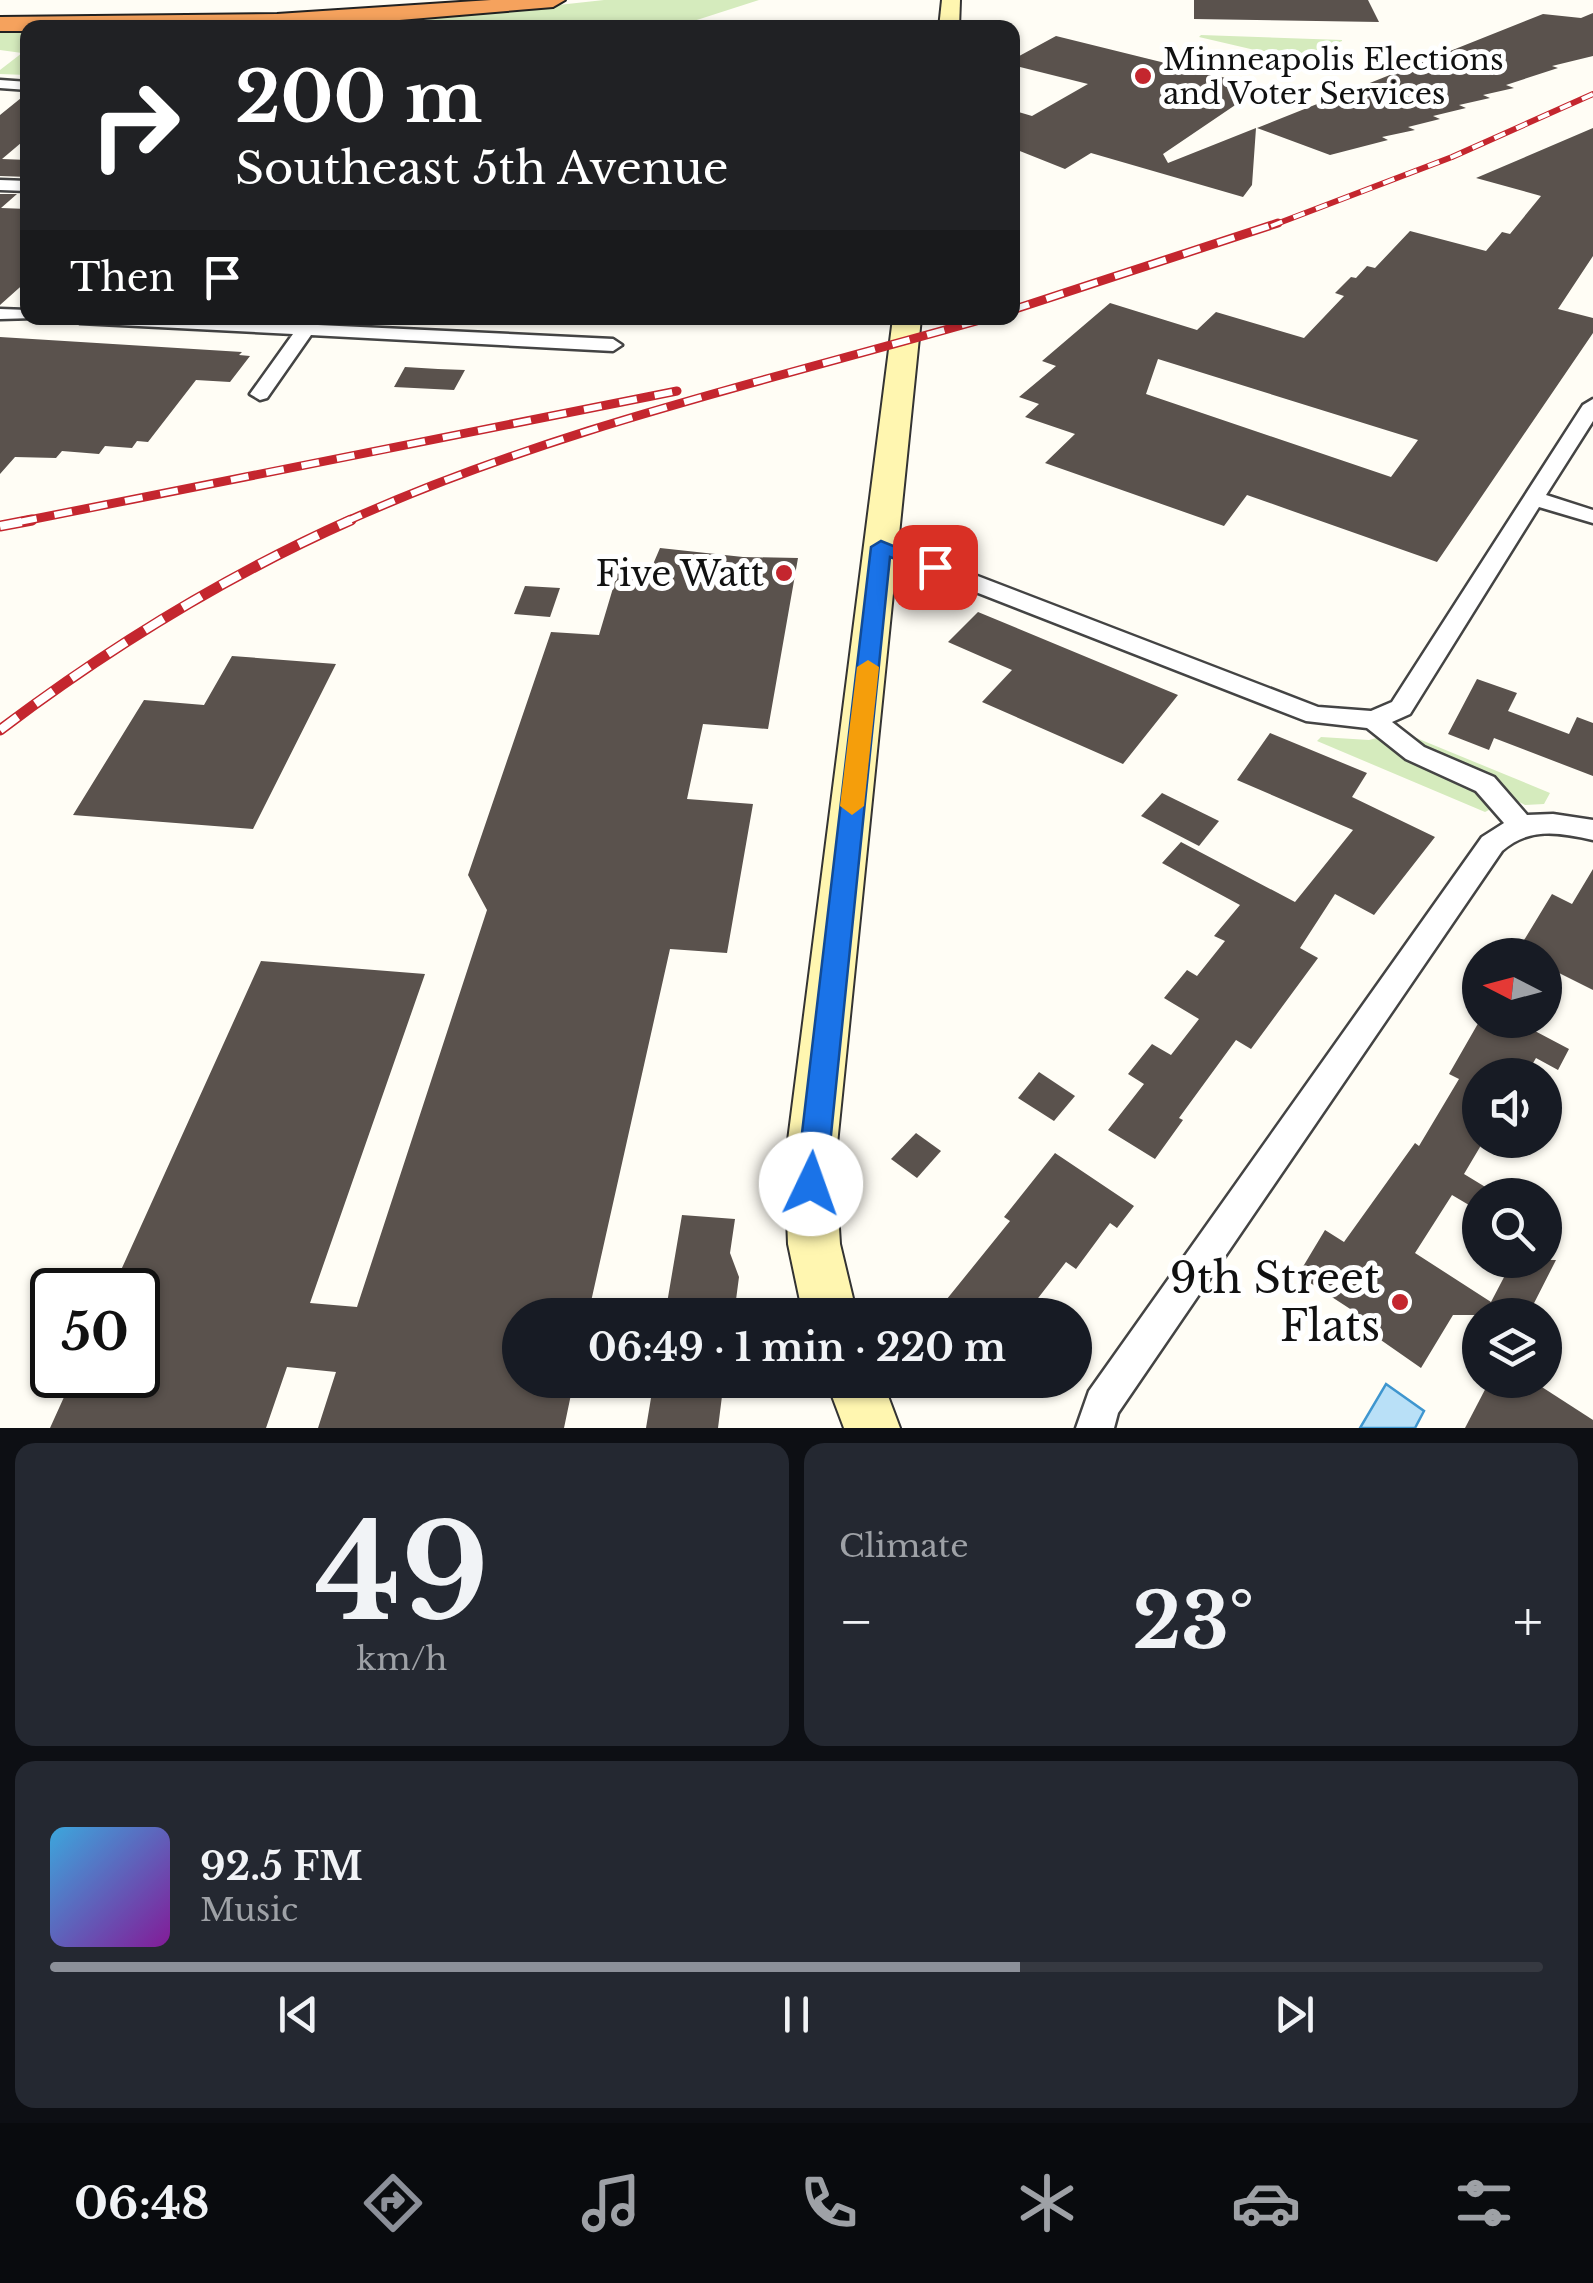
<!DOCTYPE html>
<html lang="en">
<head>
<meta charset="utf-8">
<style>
  body { margin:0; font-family:"Libre Baskerville",serif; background:#242831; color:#f1f3f6; height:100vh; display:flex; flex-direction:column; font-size:38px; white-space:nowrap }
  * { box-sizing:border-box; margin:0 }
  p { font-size:32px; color:#9ea1a6 }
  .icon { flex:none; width:55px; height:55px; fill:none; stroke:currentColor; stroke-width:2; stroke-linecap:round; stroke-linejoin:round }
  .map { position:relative; height:1428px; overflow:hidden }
  .sheet { display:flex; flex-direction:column; gap:15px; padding:15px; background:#0d0f14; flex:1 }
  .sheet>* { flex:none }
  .top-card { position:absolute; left:20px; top:20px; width:1000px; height:305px; border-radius:20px; box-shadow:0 2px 8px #0004; background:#202124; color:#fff; overflow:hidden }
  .needle { width:65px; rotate:276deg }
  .tools { position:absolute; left:1462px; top:938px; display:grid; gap:20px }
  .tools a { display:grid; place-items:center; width:100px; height:100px; border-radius:50%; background:#171b24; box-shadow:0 2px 8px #0004; font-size:50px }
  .speed { position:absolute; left:30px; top:1268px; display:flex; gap:20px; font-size:50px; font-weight:700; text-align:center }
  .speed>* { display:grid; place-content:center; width:130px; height:130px; border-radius:50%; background:#171b24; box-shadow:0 2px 8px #0004; line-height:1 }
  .speed .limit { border:5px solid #111; border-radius:15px; background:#fff; color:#111 }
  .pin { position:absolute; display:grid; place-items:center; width:85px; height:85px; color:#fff; margin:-42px; border-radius:20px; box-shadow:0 5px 15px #0006 }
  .me { position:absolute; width:110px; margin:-55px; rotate:3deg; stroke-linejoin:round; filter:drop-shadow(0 0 8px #0008) }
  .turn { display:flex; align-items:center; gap:35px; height:210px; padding:0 50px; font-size:45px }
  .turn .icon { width:130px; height:130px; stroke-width:2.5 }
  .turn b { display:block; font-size:70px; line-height:85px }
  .then { display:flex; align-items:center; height:95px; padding:0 50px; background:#0003; gap:20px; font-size:38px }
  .big { font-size:75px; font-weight:800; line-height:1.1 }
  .sheet .widget { flex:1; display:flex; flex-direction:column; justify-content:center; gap:15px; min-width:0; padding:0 35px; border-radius:20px; background:#242831 }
  .sheet .dial { align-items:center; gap:0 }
  .dial b { font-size:130px; line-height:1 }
  .song { display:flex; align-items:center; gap:30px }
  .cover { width:120px; height:120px; border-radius:15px; background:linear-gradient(135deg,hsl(200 70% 55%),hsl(290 70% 35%)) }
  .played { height:10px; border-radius:5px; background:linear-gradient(90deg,#8c9099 65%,#363941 65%) }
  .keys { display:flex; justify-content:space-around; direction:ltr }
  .heat { display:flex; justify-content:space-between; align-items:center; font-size:55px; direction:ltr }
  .sheet .tiles { flex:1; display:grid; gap:15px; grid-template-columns:1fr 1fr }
  .widget:last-child { grid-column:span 2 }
  .trip { position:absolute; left:502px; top:1298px; width:590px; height:100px; border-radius:50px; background:#171b24; box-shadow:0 2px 8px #0004; font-weight:800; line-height:100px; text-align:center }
  .tabs { display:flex; height:160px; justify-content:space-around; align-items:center; background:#090b0e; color:#9ea1a6 }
  .tabs .icon { width:70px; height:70px }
  .tabs .current { color:#8c9099 }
  .tabs b { font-size:45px; color:#f1f3f6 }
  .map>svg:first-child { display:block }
  .green { fill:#d5ebbd }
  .water { fill:#b9e0f7; stroke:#3f96cf; stroke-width:2.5 }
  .building { fill:#5a524d; fill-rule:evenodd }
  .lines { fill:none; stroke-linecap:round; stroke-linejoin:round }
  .minor-casing { stroke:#444; stroke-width:5 }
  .secondary-casing { stroke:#333; stroke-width:4 }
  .motorway-casing { stroke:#222; stroke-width:4 }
  .minor { fill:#fff; fill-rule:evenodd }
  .secondary { fill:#fff6b0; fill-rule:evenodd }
  .motorway { fill:#f5a25d; fill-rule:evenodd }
  .rail-far2-casing { stroke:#c4262e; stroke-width:6 }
  .rail-far1-casing { stroke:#c4262e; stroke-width:9 }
  .rail-casing { stroke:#c4262e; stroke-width:11 }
  .rail-far2 { stroke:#fff; stroke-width:4; stroke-dasharray:12; stroke-linecap:butt }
  .rail-far1 { stroke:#fff; stroke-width:6; stroke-dasharray:18; stroke-linecap:butt }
  .rail { stroke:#fff; stroke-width:8; stroke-dasharray:22; stroke-linecap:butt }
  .route { fill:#1a73e8; stroke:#114b97; stroke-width:2.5 }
  .slow { fill:#f59e0b }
  .poi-dot { fill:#c4262e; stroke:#fff; stroke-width:4 }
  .labels { text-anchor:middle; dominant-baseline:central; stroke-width:10; stroke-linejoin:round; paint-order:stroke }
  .far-poi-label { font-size:30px; fill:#111; stroke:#fff; text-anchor:start }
  .poi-label { font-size:35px; fill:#111; stroke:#fff; text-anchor:end }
  .near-poi-label { font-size:42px; fill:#111; stroke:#fff; text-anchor:end }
</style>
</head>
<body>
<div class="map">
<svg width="1593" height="1428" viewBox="0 0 1593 1428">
  <rect width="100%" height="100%" fill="#fffdf5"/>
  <!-- green -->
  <g class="green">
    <polygon points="604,0 759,0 675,27 255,28 377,25"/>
    <polygon points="0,30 27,31 27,75 0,74 0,70 22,53 0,50"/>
    <polygon points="1201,35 1342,40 1342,41 1293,59 1199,37"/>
    <polygon points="1405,735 1414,737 1550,793 1544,804 1525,805 1417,749"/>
    <polygon points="1321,737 1369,740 1380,737 1479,788 1493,808 1485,812 1317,741"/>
  </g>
  <!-- water -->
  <polygon class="water" points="1386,1384 1424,1411 1415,1428 1360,1428"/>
  <!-- building -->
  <g class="building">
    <polygon points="1194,0 1368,0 1379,22 1194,19"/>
    <polygon points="1593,13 1593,56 1552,66 1558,68 1506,85 1514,88 1483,95 1490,98 1459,105 1466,108 1433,116 1440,119 1408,127 1415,130 1382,137 1388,140 1330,155 1257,128 1543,14 1581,18"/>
    <polygon points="1056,36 1242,82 1237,85 1253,93 1163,154 1168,163 1256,128 1252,185 1243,197 1091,153 1065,169 1012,148 1012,110 1032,116 1088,84 1012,65 1012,60"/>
    <polygon points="26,94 28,137 2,159 28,160 28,177 0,176 0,115"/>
    <path d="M 1593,128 L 1593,256 L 1558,309 L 1593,318 L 1593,333 L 1437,562 L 1247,495 L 1224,526 L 1045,463 L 1075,434 L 1025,417 L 1039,404 L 1019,397 L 1056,366 L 1042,361 L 1110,303 L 1197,330 L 1216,312 L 1304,338 L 1344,296 L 1335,293 L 1351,277 L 1356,278 L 1367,266 L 1375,268 L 1410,231 L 1486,251 L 1502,232 L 1510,234 L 1541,196 L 1476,178 ZM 1158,359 L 1418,440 L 1391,477 L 1146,394 Z"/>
    <polygon points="0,194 17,194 1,208 28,209 28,280 0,305"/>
    <polygon points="0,337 242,352 239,355 250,356 230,382 196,380 148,442 137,441 132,448 105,446 99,454 62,451 56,458 15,457 0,474"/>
    <polygon points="405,367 438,369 465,370 454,390 394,387"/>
    <polygon points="660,548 743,557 798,558 768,729 703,724 687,799 753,804 727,953 670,949 588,1315 520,1315 520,1380 574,1380 564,1428 318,1428 336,1372 287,1367 266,1428 50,1428 74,1375 138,1375 138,1290 112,1290 261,961 425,974 310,1303 357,1307 487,910 468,875 551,632 599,635 619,568 651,569"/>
    <polygon points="525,586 560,588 550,617 514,614"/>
    <polygon points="978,612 1178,695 1123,764 982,702 1012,670 948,642"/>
    <polygon points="232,656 336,664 253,829 73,815 144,700 204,705"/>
    <polygon points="1477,679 1517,693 1508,711 1569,734 1577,717 1593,723 1593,776 1494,738 1489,750 1448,734"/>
    <polygon points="1270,733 1367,773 1352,797 1435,837 1374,915 1335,894 1300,948 1318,958 1251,1049 1236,1040 1179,1118 1183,1120 1155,1159 1108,1130 1144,1084 1128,1074 1152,1044 1171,1055 1199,1019 1164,998 1187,970 1197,976 1225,941 1214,936 1240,905 1162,863 1181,842 1295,902 1353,830 1237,780"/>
    <polygon points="1162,793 1219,821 1199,846 1141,816"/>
    <polygon points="1593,869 1593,990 1545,966 1545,955 1515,955 1552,894 1572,904"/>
    <polygon points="1480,1020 1514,1020 1569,1049 1558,1070 1536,1058 1526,1075 1480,1075 1480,1147 1464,1174 1487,1188 1474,1208 1452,1195 1415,1253 1491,1302 1513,1260 1556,1260 1528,1315 1453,1315 1421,1368 1355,1322 1361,1316 1298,1275 1325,1230 1344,1242 1415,1143 1419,1146 1459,1079 1449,1074"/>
    <polygon points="1039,1072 1075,1096 1054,1121 1018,1098"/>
    <polygon points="916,1133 941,1151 917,1178 891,1159"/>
    <polygon points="1055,1153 1134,1206 1117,1228 1110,1223 1076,1269 1066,1262 1025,1315 934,1315 1010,1221 1004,1217"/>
    <polygon points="682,1215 735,1219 730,1253 739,1277 734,1315 665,1315"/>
    <polygon points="654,1380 724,1380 718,1428 646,1428"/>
    <polygon points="1490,1380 1531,1380 1593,1420 1593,1428 1465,1428"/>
  </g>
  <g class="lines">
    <defs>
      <g id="minor">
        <polygon points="0,80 28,82 28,90 0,88"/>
        <polygon points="0,180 28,181 28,191 0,190"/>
        <polygon points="0,309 28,310 28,318 35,318 0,319"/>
        <polygon points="71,318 177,318 300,324 305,318 319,318 318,325 613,339 622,345 613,351 311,335 267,398 260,400 250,394 293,334 80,323"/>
        <path d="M 1593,399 L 1593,421 L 1546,495 L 1593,510 L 1593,523 L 1539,507 L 1410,714 L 1392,722 L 1424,747 L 1494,777 L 1527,815 L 1553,814 L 1593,820 L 1593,840 C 1559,832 1529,827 1502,851 L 1118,1413 L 1114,1428 L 1076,1428 L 1089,1391 L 1482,837 L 1504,823 L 1476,791 L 1406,759 L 1367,728 L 1306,721 L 873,552 L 870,547 L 881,540 L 889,542 L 1318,707 L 1371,711 L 1392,702 L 1583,405 Z"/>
      </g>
      <g id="secondary">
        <polygon points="942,0 960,0 959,28 939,28"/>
        <polygon points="893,318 921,318 835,1164 840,1244 857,1315 803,1315 788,1244 785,1164"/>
        <polygon points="826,1380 882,1380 900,1428 844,1428"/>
      </g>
      <polygon id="motorway" points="491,0 565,0 553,7 304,28 28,28 28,31 0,31 0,17 277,14"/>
    </defs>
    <!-- minor casing -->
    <use href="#minor" class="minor-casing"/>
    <!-- secondary casing -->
    <use href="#secondary" class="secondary-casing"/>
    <!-- motorway casing -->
    <use href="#motorway" class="motorway-casing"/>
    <!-- minor -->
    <use href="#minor" class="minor"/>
    <!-- secondary -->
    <use href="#secondary" class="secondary"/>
    <!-- motorway -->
    <use href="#motorway" class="motorway"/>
    <defs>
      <polyline id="rail-far2" points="1271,226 1452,157 1593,94"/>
      <g id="rail-far1">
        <polyline points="1012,310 1278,223"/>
        <polyline points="19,522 677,391"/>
        <path d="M 345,522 C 551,429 771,380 987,318"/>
      </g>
      <g id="rail">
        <polyline points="0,526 32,520"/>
        <path d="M 0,730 C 110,647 225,576 351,520"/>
      </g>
    </defs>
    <!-- rail-far2 casing -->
    <use href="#rail-far2" class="rail-far2-casing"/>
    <!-- rail-far1 casing -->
    <use href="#rail-far1" class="rail-far1-casing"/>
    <!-- rail casing -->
    <use href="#rail" class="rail-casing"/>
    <!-- rail-far2 -->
    <use href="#rail-far2" class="rail-far2"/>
    <!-- rail-far1 -->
    <use href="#rail-far1" class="rail-far1"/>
    <!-- rail -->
    <use href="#rail" class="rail"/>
  </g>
  <!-- route -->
  <polygon class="route" points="881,541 945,567 935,573 890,557 826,1184 822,1193 811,1197 800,1193 796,1184 871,547"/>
  <!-- slow -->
  <polygon class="slow" points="868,660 879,667 864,806 852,815 840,806 857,667"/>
  <!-- markers -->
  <g class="poi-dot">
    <circle cx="1143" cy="76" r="10"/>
    <circle cx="784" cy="573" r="10"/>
    <circle cx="1400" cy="1302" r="10"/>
  </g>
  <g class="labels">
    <!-- far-poi labels -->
    <g class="far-poi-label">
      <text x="1163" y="59">Minneapolis Elections<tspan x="1163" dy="34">and Voter Services</tspan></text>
    </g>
    <!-- poi labels -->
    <g class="poi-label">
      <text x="764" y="573">Five Watt</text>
    </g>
    <!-- near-poi labels -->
    <g class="near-poi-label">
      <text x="1380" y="1278">9th Street<tspan x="1380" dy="48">Flats</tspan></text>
    </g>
  </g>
</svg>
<div class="tools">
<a><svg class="needle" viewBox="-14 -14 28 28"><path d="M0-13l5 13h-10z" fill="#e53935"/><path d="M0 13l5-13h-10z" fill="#9ea1a6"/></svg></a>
<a><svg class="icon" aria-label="sound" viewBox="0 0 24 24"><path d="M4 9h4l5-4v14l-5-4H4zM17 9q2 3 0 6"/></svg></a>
<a><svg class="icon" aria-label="search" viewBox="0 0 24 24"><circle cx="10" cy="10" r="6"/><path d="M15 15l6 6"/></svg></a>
<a><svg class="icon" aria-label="layers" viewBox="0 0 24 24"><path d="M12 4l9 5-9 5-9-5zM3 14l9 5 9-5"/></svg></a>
</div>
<div class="speed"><div class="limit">50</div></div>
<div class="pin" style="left:935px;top:567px;background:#d93025"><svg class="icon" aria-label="arrive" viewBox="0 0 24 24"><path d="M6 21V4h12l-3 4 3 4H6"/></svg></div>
<svg class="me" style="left:811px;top:1184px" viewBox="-20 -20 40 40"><circle r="19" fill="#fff"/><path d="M0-13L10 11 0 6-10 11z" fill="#1a73e8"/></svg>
<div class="trip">06:49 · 1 min · 220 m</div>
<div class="top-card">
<div class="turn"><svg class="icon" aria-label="right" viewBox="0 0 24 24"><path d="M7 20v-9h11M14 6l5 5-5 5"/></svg><div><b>200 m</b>Southeast 5th Avenue</div></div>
<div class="then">Then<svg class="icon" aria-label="arrive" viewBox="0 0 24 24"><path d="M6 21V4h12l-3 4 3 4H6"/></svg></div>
</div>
</div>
<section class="sheet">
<div class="tiles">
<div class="widget dial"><b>49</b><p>km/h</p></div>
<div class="widget"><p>Climate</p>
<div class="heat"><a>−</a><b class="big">23°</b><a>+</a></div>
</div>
<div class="widget">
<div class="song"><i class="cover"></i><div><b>92.5 FM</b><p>Music</p></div></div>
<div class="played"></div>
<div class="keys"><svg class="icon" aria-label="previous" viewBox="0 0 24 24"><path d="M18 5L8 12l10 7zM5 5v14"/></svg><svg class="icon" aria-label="pause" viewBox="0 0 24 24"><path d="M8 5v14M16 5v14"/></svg><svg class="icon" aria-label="next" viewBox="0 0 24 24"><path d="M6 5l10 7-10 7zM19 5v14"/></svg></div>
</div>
</div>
</section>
<nav class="tabs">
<b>06:48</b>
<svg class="icon current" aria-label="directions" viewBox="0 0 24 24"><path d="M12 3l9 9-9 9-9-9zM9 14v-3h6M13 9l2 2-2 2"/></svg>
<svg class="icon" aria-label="music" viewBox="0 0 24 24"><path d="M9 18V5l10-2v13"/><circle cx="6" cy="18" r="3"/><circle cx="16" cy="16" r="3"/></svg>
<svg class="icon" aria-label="phone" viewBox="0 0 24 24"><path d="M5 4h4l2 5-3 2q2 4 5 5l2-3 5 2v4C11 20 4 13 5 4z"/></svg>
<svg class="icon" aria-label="climate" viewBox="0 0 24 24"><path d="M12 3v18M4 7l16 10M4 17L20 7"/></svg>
<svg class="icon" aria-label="car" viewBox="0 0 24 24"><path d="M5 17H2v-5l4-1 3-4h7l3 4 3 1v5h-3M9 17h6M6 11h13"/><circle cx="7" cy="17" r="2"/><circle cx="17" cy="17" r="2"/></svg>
<svg class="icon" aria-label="filters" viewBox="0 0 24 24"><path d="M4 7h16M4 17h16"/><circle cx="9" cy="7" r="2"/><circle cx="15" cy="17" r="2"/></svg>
</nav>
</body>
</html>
